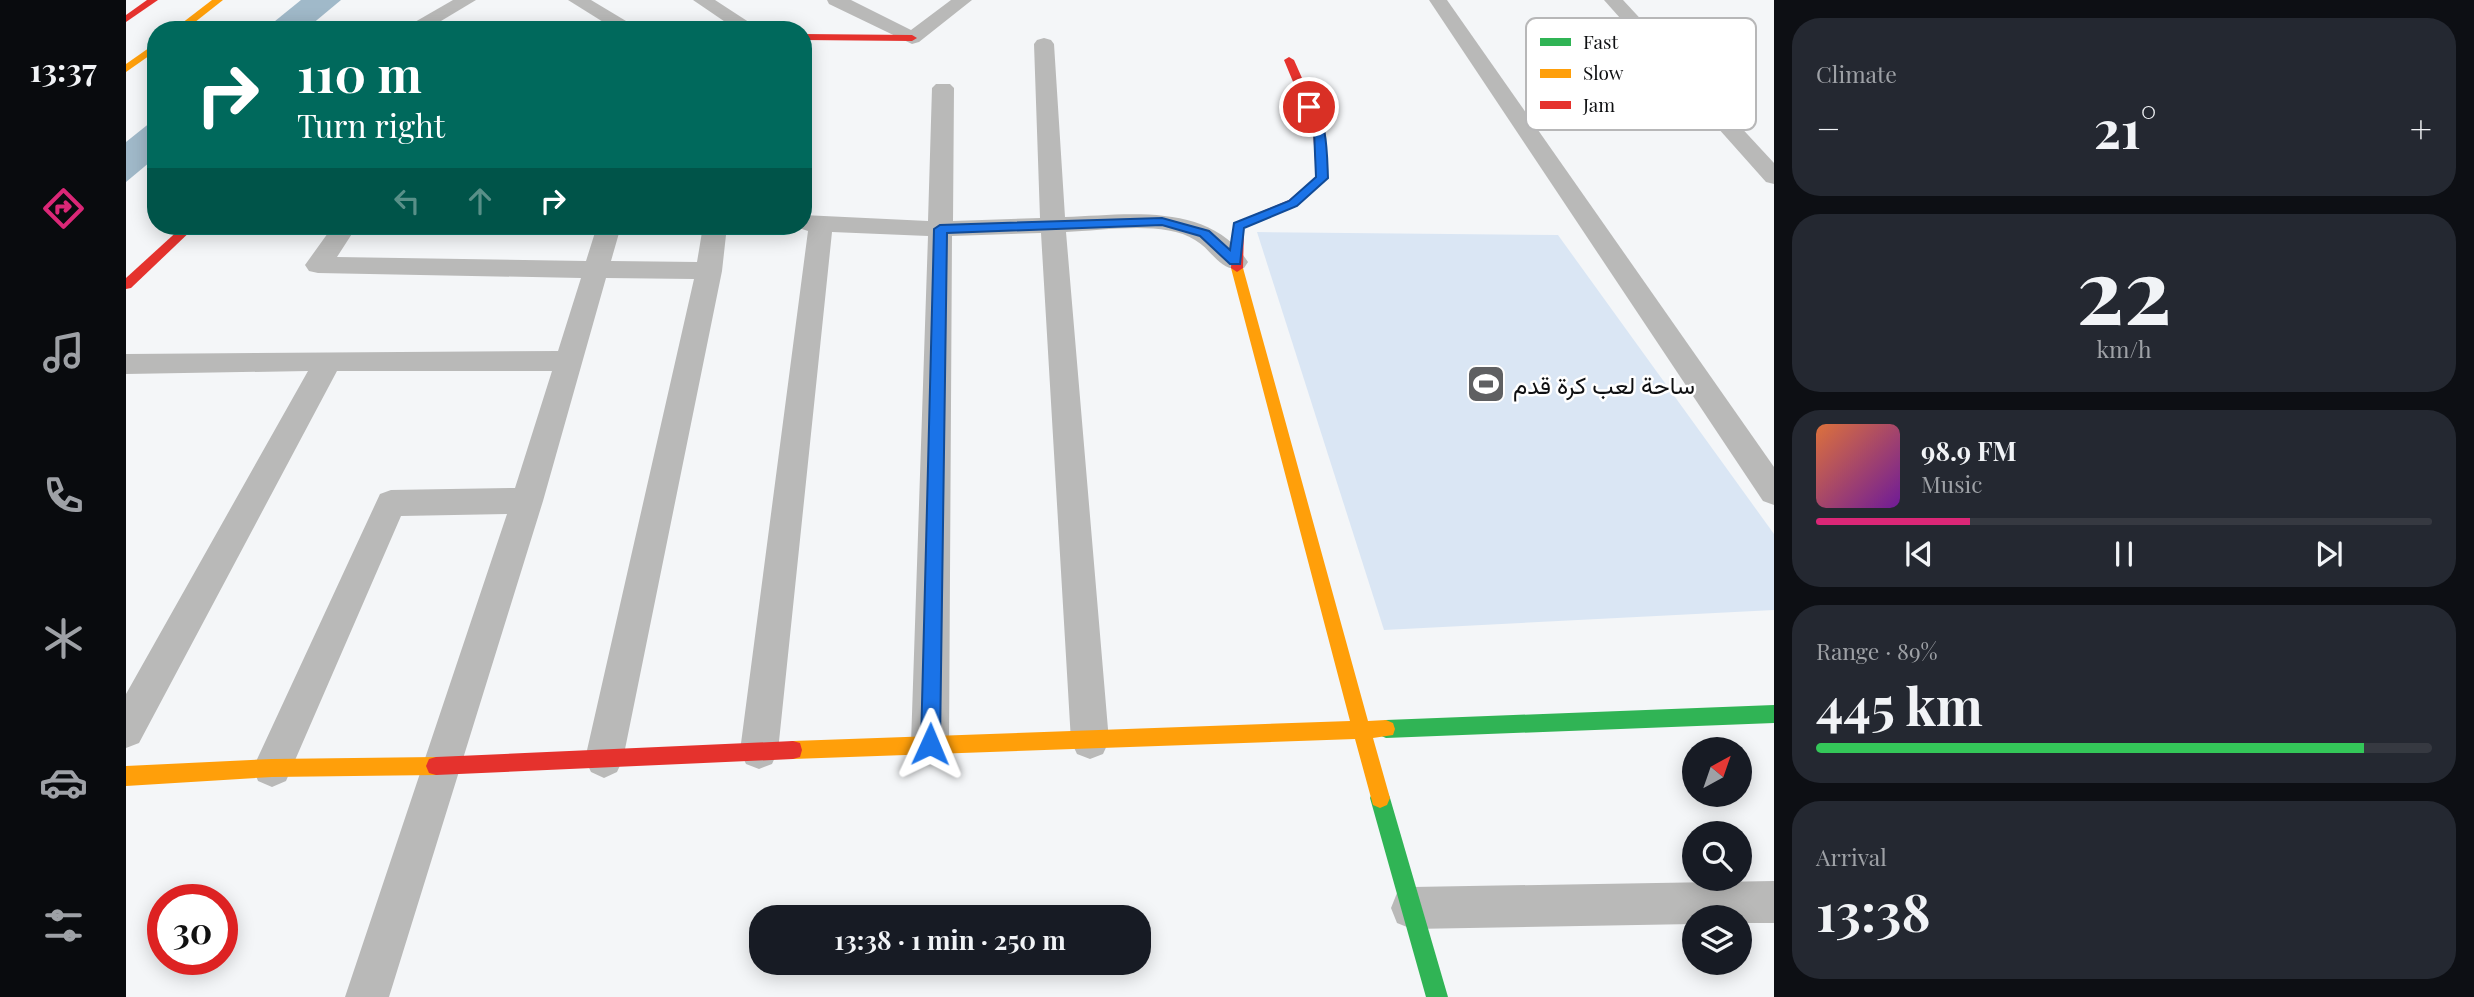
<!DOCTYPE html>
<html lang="en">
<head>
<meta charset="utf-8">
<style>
  body { margin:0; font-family:"Playfair Display",Vazirmatn,serif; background:#242831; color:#f1f3f6; height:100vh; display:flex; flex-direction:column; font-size:26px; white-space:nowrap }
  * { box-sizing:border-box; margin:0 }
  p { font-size:23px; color:#9ea1a6 }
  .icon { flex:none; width:38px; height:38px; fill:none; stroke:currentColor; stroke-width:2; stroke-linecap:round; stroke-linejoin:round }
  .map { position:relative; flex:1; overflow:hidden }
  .sheet { display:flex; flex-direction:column; gap:18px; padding:18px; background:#0d0f14; width:700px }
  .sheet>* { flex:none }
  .guide { position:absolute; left:21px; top:21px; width:665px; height:214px; border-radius:28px; box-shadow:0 4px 18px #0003; background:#00695c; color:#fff; overflow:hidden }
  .needle { width:46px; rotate:40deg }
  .fabs { position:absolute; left:1556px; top:737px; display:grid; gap:14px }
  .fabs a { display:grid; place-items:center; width:70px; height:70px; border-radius:50%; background:#171b24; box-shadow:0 4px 18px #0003; font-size:35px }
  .speed { position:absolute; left:21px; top:884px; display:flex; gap:14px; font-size:35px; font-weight:700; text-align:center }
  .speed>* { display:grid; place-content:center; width:91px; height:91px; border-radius:50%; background:#171b24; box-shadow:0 4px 18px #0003; line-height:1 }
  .speed .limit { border:10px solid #d22; background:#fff; color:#111 }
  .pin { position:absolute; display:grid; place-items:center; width:60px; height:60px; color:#fff; margin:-30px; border:4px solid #fff; border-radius:50%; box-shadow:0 2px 7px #0007 }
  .me { position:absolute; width:77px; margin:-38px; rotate:1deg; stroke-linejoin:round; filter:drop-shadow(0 0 5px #0008) }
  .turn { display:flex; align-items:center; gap:24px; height:147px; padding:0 35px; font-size:32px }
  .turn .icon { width:91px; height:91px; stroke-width:2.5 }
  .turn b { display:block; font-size:49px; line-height:60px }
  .lanes { display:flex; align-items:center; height:66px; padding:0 35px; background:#0003; justify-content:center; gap:35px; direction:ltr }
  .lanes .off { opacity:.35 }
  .big { font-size:52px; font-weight:700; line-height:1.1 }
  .sheet .tile { flex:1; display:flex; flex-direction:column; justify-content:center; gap:10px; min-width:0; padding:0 24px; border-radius:28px; background:#242831 }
  .sheet .dial { align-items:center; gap:0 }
  .dial b { font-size:91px; line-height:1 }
  .song { display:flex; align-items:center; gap:21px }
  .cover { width:84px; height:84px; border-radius:10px; background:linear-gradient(135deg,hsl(20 70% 55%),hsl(280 70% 35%)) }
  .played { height:7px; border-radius:4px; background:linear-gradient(90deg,#db2777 25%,#363941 25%) }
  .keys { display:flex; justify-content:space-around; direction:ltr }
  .heat { display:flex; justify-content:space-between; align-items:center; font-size:38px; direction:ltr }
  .charge { height:10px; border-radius:5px; background:linear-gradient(90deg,#34c759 89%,#363941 0) }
  .trip { position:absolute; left:623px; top:905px; width:402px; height:70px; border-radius:28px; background:#171b24; box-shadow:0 4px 18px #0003; font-weight:700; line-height:70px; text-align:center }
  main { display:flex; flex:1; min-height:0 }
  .menu { display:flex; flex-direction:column; width:126px; justify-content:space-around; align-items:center; background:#090b0e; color:#9ea1a6 }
  .menu .icon { width:49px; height:49px }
  .menu .selected { color:#db2777 }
  .menu b { font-size:32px; color:#f1f3f6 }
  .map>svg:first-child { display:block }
  .green { fill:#dae6f4 }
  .water { fill:#a0b9c9 }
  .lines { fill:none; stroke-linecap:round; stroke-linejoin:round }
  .street { fill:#b9b9b8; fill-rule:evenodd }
  .fast { fill:#30b455; fill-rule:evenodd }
  .slow { fill:#ff9f0a; fill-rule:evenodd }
  .jam { fill:#e5322d; fill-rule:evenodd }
  .route { fill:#1a73e8; stroke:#114b97; stroke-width:2 }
  .labels { text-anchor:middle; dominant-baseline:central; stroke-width:5; stroke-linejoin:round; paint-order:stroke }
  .poi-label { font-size:24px; fill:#0f1012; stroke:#fff; text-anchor:start }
  .key { fill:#fff; stroke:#b7b7b8; stroke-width:2 }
  .key-label { font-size:19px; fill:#0f1012 }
</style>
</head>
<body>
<main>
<nav class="menu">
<b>13:37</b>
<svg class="icon selected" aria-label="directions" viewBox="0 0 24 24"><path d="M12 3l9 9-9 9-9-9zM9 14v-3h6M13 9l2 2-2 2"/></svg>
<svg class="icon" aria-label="music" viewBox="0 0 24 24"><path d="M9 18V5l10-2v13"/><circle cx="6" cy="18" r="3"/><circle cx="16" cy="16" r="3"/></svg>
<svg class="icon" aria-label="phone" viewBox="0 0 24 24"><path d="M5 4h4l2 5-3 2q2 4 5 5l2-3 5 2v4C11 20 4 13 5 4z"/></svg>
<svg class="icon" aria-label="climate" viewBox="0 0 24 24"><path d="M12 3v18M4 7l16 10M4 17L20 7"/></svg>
<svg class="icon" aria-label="car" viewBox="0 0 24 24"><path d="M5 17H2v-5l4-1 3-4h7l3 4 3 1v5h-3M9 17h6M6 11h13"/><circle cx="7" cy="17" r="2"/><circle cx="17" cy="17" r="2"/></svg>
<svg class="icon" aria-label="filters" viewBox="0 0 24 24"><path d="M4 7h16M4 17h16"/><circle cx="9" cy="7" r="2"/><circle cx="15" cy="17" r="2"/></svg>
</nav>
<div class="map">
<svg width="1648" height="997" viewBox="0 0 1648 997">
  <rect width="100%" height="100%" fill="#f4f6f8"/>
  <!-- green -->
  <polygon class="green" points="1131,232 1432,235 1648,534 1648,610 1258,630"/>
  <!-- water -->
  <g class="water">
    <polygon points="175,0 215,0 179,30 138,30"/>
    <polygon points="30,118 30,157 0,182 0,142"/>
  </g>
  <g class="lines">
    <!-- street -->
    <g class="street">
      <polygon points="327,0 350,0 300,30 275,30"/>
      <polygon points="442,0 465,0 515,30 490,30"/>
      <polygon points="567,0 589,0 635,30 611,30"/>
      <polygon points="701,0 725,0 785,30 825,0 846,0 793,42 786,44 703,4"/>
      <polygon points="1303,0 1321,0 1648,467 1648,505 1637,501"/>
      <polygon points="1478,0 1497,0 1648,163 1648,184 1640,182"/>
      <path d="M 918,38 L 925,40 L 928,44 L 939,217 C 1000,215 1083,201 1122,262 L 1118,268 C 1094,274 1087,250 1069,240 C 1037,220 977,231 940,232 L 983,741 L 977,754 L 964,759 L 951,754 L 945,741 L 915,233 L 826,236 L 823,744 L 817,757 L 804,762 L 791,757 L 785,744 L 802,236 L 706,232 L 652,751 L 646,764 L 633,769 L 620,764 L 614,751 L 682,231 L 667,226 L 677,226 L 677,215 L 802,221 L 806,88 L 810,84 L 824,84 L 828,88 L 827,221 L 914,218 L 908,44 L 911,40 Z"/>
      <polygon points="207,226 231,226 211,257 460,261 471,226 495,226 485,261 571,262 577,226 601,226 596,271 497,759 491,772 478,778 465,772 459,759 568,279 480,278 417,501 263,997 219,997 381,514 275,516 160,781 146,787 132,781 127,768 254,494 265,490 389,488 426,371 211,371 13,743 0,748 0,694 182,371 0,374 0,354 432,351 455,278 192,273 183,271 179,265"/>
      <polygon points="1648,881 1648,923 1614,923 1614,917 1568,917 1568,924 1286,929 1271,923 1265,908 1271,893 1286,887"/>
    </g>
    <!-- fast -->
    <g class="fast">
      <polygon points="1648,705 1648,723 1260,738 1253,735 1251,729 1253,723 1260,720"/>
      <polygon points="1254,788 1261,791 1264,798 1322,997 1300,997 1244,798 1247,791"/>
    </g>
    <!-- slow -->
    <g class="slow">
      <polygon points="86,0 97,0 59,30 47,30"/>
      <polygon points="30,43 30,51 0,72 0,64"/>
      <polygon points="1111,264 1117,268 1242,721 1260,720 1267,723 1269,729 1267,735 1247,738 1264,798 1261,805 1254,808 1247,805 1229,739 667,759 660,757 658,750 660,743 667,741 1224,721 1105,268"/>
      <polygon points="310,757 317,759 320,766 317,773 310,775 146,777 0,786 0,766 146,759"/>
    </g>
    <!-- jam -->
    <g class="jam">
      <polygon points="21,0 32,0 0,22 0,15"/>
      <polygon points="677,34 786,35 791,38 786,41 677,40"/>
      <polygon points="1163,57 1168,60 1199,130 1202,178 1171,206 1118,228 1117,268 1111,272 1105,268 1108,223 1163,200 1190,177 1187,130 1158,60"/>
      <polygon points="57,226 70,226 5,288 0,289 0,278"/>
      <polygon points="667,741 674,743 676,750 674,757 667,759 310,775 303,773 300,766 303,759 310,757"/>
    </g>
  </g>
  <!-- route -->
  <path class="route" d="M 1183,103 C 1202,113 1201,158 1202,178 L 1171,206 L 1118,228 L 1114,264 L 1104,264 L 1074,236 L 1036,225 L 821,233 L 814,744 L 811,750 L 804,753 L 798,750 L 795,744 L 808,229 L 814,225 L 1036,218 L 1083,231 L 1104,250 L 1108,223 L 1163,201 L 1190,177 L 1188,130 L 1178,107 Z"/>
  <!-- icons -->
  <defs>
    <symbol id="stadium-square" viewBox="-11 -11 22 22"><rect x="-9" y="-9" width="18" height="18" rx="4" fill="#5f6062" stroke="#fff"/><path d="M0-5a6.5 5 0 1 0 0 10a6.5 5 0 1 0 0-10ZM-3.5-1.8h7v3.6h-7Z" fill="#fff"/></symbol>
  </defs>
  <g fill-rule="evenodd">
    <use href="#stadium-square" x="1338" y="362" width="44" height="44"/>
  </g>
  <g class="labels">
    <!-- poi labels -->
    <g class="poi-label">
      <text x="1387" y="384">ساحة لعب كرة قدم</text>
    </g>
  </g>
  <!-- legend -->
  <rect x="1400" y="18" width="230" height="112" rx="10" class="key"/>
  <rect x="1414" y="38" width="31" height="8" fill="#30b455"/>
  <rect x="1414" y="69" width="31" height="9" fill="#ff9f0a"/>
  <rect x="1414" y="101" width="31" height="8" fill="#e5322d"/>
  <g class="key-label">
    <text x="1457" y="49">Fast</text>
    <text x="1457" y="80">Slow</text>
    <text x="1457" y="112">Jam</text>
  </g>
</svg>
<div class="fabs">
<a><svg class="needle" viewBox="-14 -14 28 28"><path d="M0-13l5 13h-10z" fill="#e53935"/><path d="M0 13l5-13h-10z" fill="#9ea1a6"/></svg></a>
<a><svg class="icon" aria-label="search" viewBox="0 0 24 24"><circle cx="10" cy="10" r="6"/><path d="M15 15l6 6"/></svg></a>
<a><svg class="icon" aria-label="layers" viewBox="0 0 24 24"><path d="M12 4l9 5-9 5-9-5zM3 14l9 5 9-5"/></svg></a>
</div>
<div class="speed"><div class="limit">30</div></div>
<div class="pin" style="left:1183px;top:107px;background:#d93025"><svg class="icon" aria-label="arrive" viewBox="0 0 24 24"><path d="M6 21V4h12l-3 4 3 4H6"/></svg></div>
<svg class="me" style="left:804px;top:744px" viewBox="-20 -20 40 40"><path d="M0-17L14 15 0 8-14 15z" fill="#1a73e8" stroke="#fff" stroke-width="4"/></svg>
<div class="trip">13:38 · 1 min · 250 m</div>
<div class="guide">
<div class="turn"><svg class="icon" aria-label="right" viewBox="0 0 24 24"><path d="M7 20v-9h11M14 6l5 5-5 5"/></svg><div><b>110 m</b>Turn right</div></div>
<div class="lanes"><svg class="icon off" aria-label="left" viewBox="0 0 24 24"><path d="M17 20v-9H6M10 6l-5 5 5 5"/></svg><svg class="icon off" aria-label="ahead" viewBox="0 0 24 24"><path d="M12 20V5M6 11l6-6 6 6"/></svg><svg class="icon" aria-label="right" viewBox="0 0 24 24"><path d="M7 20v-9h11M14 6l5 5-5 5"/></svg></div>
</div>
</div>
<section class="sheet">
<div class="tile"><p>Climate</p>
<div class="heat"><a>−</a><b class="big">21°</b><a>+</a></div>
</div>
<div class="tile dial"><b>22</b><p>km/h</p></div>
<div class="tile">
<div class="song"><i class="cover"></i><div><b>98.9 FM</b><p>Music</p></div></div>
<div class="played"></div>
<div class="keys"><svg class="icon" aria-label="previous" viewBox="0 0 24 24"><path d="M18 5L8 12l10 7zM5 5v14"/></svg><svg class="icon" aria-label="pause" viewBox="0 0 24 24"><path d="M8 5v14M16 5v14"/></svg><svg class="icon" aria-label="next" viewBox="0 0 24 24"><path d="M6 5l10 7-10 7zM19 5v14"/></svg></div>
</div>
<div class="tile"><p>Range · 89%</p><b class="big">445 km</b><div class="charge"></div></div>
<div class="tile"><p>Arrival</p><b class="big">13:38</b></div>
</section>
</main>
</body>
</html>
